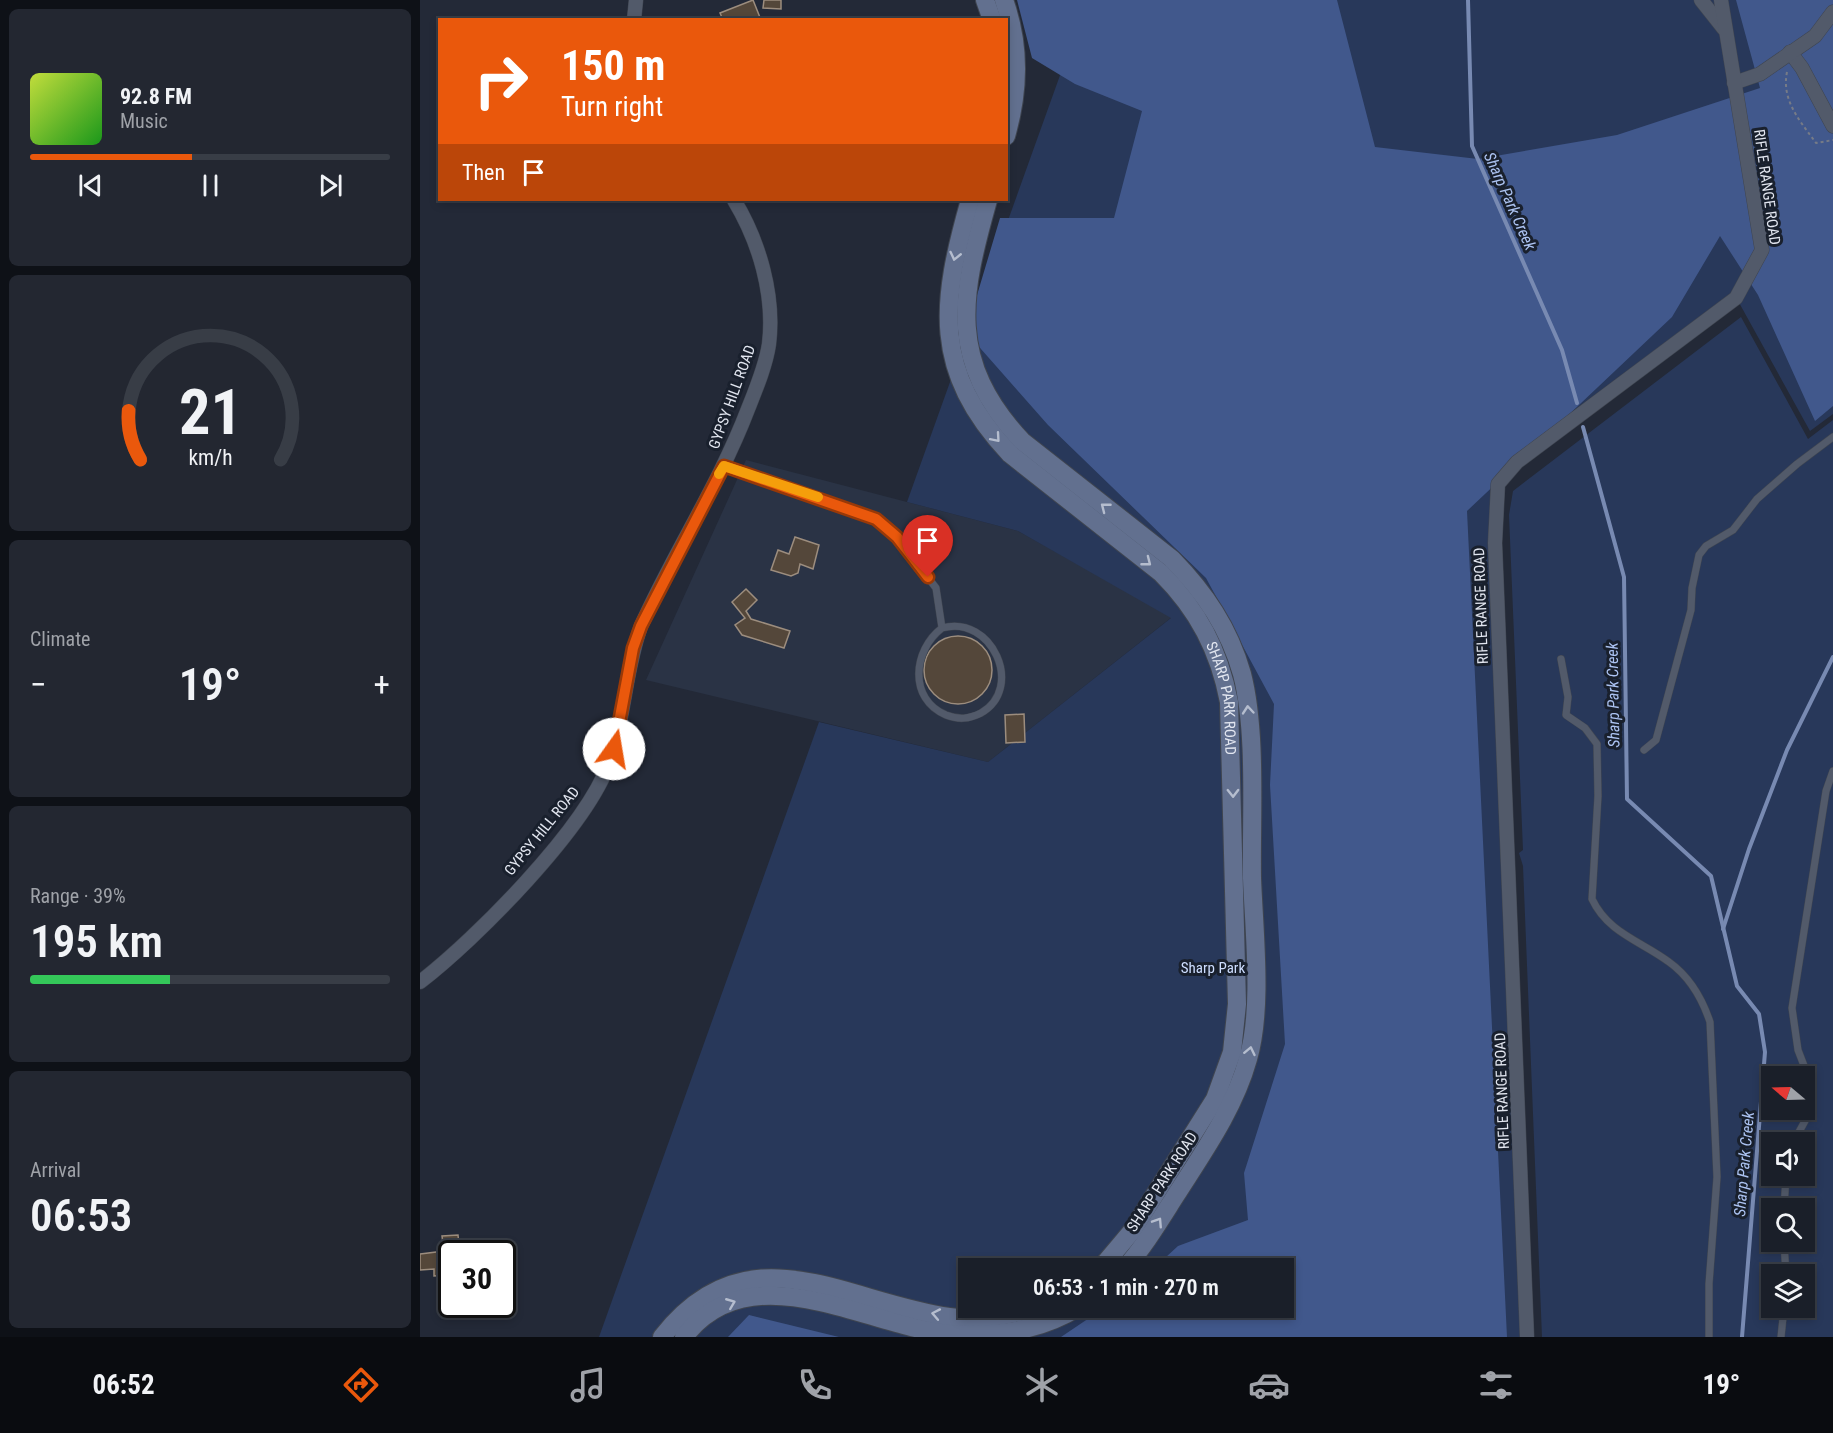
<!DOCTYPE html>
<html lang="en">
<head>
<meta charset="utf-8">
<style>
  body { margin:0; font-family:"Roboto Condensed",sans-serif; background:#232731; color:#f1f3f6; height:100vh; display:flex; flex-direction:column; font-size:22px; white-space:nowrap }
  * { box-sizing:border-box; margin:0 }
  p { font-size:20px; color:#9fa2a8 }
  .icon { flex:none; width:33px; height:33px; fill:none; stroke:currentColor; stroke-width:2; stroke-linecap:round; stroke-linejoin:round }
  .map { position:relative; flex:1; overflow:hidden }
  .drawer { display:flex; flex-direction:column; gap:9px; padding:9px; background:#0e1117; width:420px }
  .drawer>* { flex:none }
  .guide { position:absolute; left:18px; top:18px; width:570px; height:183px; border-radius:0px; box-shadow:0 3px 9px #0003,0 0 0 2px #383d46; background:#ea580c; color:#fff; overflow:hidden }
  .needle { width:39px; rotate:289deg }
  .controls { position:absolute; left:1341px; top:1066px; display:grid; gap:12px }
  .controls a { display:grid; place-items:center; width:54px; height:54px; border-radius:0px; background:#1a1f29; box-shadow:0 3px 9px #0003,0 0 0 2px #383d46; font-size:30px }
  .speed { position:absolute; left:18px; top:1240px; display:flex; gap:12px; font-size:30px; font-weight:700; text-align:center }
  .speed>* { display:grid; place-content:center; width:78px; height:78px; border-radius:50%; background:#1a1f29; box-shadow:0 3px 9px #0003,0 0 0 2px #383d46; line-height:1 }
  .speed .limit { border:3px solid #111; border-radius:9px; background:#fff; color:#111 }
  .pin { position:absolute; display:grid; place-items:center; width:51px; height:51px; color:#fff; margin:-62px -26px; border-radius:50% 50% 50% 0; rotate:-45deg; box-shadow:0 0 6px #0007 }
  .pin .icon { rotate:45deg }
  .me { position:absolute; width:66px; margin:-33px; rotate:13deg; stroke-linejoin:round; filter:drop-shadow(0 0 4px #0008) }
  .turn { display:flex; align-items:center; gap:21px; height:126px; padding:0 24px; font-size:27px }
  .turn .icon { width:78px; height:78px; stroke-width:2.5 }
  .turn b { display:block; font-size:42px; line-height:51px }
  .then { display:flex; align-items:center; height:57px; padding:0 24px; background:#0003; gap:12px; font-size:22px }
  .big { font-size:45px; font-weight:600; line-height:1.1 }
  .drawer .widget { flex:1; display:flex; flex-direction:column; justify-content:center; gap:9px; min-width:0; padding:0 21px; border-radius:9px; background:#232731 }
  .drawer .dial { align-items:center; gap:0 }
  .dial svg { height:156px; overflow:visible; fill:none; stroke:#383d46; stroke-width:7; stroke-linecap:round; text-anchor:middle }
  .dial text { fill:#f1f3f6; stroke:none }
  .song { display:flex; align-items:center; gap:18px }
  .cover { width:72px; height:72px; border-radius:9px; background:linear-gradient(135deg,hsl(70 70% 55%),hsl(120 70% 35%)) }
  .played { height:6px; border-radius:3px; background:linear-gradient(90deg,#ea580c 45%,#383d46 45%) }
  .keys { display:flex; justify-content:space-around; direction:ltr }
  .heat { display:flex; justify-content:space-between; align-items:center; font-size:33px; direction:ltr }
  .charge { height:9px; border-radius:4px; background:linear-gradient(90deg,#34c759 39%,#383d46 0) }
  .trip { position:absolute; left:538px; top:1258px; width:336px; height:60px; border-radius:0px; background:#1a1f29; box-shadow:0 3px 9px #0003,0 0 0 2px #383d46; font-weight:600; line-height:60px; text-align:center }
  .tab-bar { display:flex; height:96px; justify-content:space-around; align-items:center; background:#0a0c10; color:#9fa2a8 }
  .tab-bar .icon { width:42px; height:42px }
  .tab-bar .current { color:#ea580c }
  .tab-bar b { font-size:27px; color:#f1f3f6 }
  main { display:flex; flex:1; min-height:0 }
  .map>svg:first-child { display:block }
  .built { fill:#2a3345 }
  .green { fill:#28385a; fill-rule:evenodd }
  .forest { fill:#41588c }
  .lines { fill:none; stroke-linecap:round; stroke-linejoin:round }
  .stream { stroke:#788ab2; stroke-width:4 }
  .building { fill:#54473a; stroke:#9c8d7e; stroke-width:1.5 }
  .lane-casing { stroke:#3f4550; stroke-width:8 }
  .street-casing { stroke:#3f4550; stroke-width:15 }
  .secondary-casing { stroke:#3f4550; stroke-width:20 }
  .path { stroke:#767b87; stroke-width:2; stroke-dasharray:3 3; stroke-linecap:butt }
  .lane { stroke:#525a6a; stroke-width:7 }
  .street { stroke:#525a6a; stroke-width:14 }
  .secondary { stroke:#62708f; stroke-width:18 }
  .oneway { stroke:#b5bdce }
  .route-casing { stroke:#983908; stroke-width:15 }
  .route { stroke:#ea580c; stroke-width:10 }
  .slow { stroke:#f59e0b; stroke-width:10 }
  .labels { text-anchor:middle; dominant-baseline:central; stroke-width:6; stroke-linejoin:round; paint-order:stroke }
  .street-label { font-size:15px; fill:#e2e6f0; stroke:#19202d }
  .park-label { font-size:15px; fill:#cedeff; stroke:#19202d }
  .water-label { font-size:16px; font-style:italic; fill:#acc3f2; stroke:#19202d }
</style>
</head>
<body>
<main>
<section class="drawer">
<div class="widget">
<div class="song"><i class="cover"></i><div><b>92.8 FM</b><p>Music</p></div></div>
<div class="played"></div>
<div class="keys"><svg class="icon" aria-label="previous" viewBox="0 0 24 24"><path d="M18 5L8 12l10 7zM5 5v14"/></svg><svg class="icon" aria-label="pause" viewBox="0 0 24 24"><path d="M8 5v14M16 5v14"/></svg><svg class="icon" aria-label="next" viewBox="0 0 24 24"><path d="M6 5l10 7-10 7zM19 5v14"/></svg></div>
</div>
<div class="widget dial"><svg viewBox="0 0 100 80">
<path d="M14 69A42 42 0 1 1 86 69"/>
<path d="M14 69A42 42 0 0 1 8 44" stroke="#ea580c"/>
<text x="50" y="56" font-size="32" font-weight="700">21</text>
<text x="50" y="72" font-size="11">km/h</text>
</svg></div>
<div class="widget"><p>Climate</p>
<div class="heat"><a>−</a><b class="big">19°</b><a>+</a></div>
</div>
<div class="widget"><p>Range · 39%</p><b class="big">195 km</b><div class="charge"></div></div>
<div class="widget"><p>Arrival</p><b class="big">06:53</b></div>
</section>
<div class="map">
<svg width="1413" height="1337" viewBox="0 0 1413 1337">
  <rect width="100%" height="100%" fill="#232937"/>
  <!-- built -->
  <polygon class="built" points="326,460 598,531 752,617 568,762 226,680"/>
  <!-- green -->
  <g class="green">
    <path d="M 667,0 L 1413,0 L 1413,414 L 1390,431 L 1317,299 L 1078,484 L 1105,1337 L 179,1337 L 399,722 L 568,762 L 751,618 L 598,531 L 487,502 ZM 549,1269 L 864,1269 L 864,1308 L 549,1308 Z"/>
    <path d="M 1321,317 L 1388,439 L 1413,420 L 1413,1337 L 1122,1337 L 1103,866 L 1099,853 L 1103,850 L 1089,515 L 1093,491 ZM 1352,1077 L 1384,1077 L 1384,1110 L 1352,1110 ZM 1352,1143 L 1384,1143 L 1384,1176 L 1352,1176 ZM 1352,1209 L 1384,1209 L 1384,1242 L 1352,1242 ZM 1352,1275 L 1384,1275 L 1384,1308 L 1352,1308 Z"/>
  </g>
  <!-- forest -->
  <g class="forest">
    <polygon points="597,0 917,0 955,147 1058,159 1197,135 1340,88 1316,0 1413,0 1413,406 1395,421 1338,295 1300,236 1252,317 1047,511 1087,1337 641,1337 684,1308 864,1308 864,1269 733,1269 758,1246 828,1220 824,1173 865,1044 850,785 854,704 786,578 628,425 546,332 580,218 694,218 722,111 655,84 612,58"/>
    <polygon points="329,1315 419,1337 308,1337"/>
  </g>
  <g class="lines">
    <!-- stream -->
    <g class="stream">
      <polyline points="1048,0 1052,146 1142,350 1157,403"/>
      <polyline points="1163,427 1204,577 1207,799 1291,876 1317,986 1339,1014 1345,1052 1322,1337"/>
      <polyline points="1303,929 1329,849 1367,750 1413,657"/>
    </g>
  </g>
  <!-- building -->
  <g class="building">
    <polygon points="333,0 341,20 303,20 300,13"/>
    <polygon points="344,0 361,0 361,9 343,8"/>
    <polygon points="375,537 399,545 393,569 380,564 378,573 371,576 351,570 358,550 369,554"/>
    <polygon points="326,589 337,600 326,611 331,619 370,631 364,648 322,635 315,625 325,618 312,602"/>
    <circle cx="538" cy="670" r="34"/>
    <polygon points="604,714 605,742 586,743 585,715"/>
    <polygon points="38,1235 40,1254 32,1254 30,1275 14,1276 14,1269 0,1270 0,1254 24,1251 22,1236"/>
  </g>
  <g class="lines">
    <defs>
      <g id="lane">
        <path d="M 304,466 L 456,519 L 477,537 L 516,588 L 522,628 C 493,650 488,699 526,715 C 539,720 549,719 561,713 C 605,688 572,614 522,628"/>
        <path d="M 1141,659 L 1148,697 L 1146,715 L 1165,728 L 1177,744 L 1178,796 L 1172,899 C 1188,933 1221,941 1249,962 C 1270,977 1282,998 1290,1022 L 1297,1177 L 1289,1284 L 1289,1337"/>
        <polyline points="1224,750 1236,740 1271,610 1272,588 1279,555 1286,546 1313,530 1337,499 1377,464 1413,437"/>
        <polyline points="1373,1143 1392,1108 1393,1089 1378,1050 1372,1008 1406,791 1413,771"/>
        <polyline points="1364,1209 1366,1176"/>
        <polyline points="1364,1242 1366,1275"/>
        <polyline points="1361,1337 1364,1308"/>
      </g>
      <g id="street">
        <polyline points="1281,0 1304,29"/>
        <polyline points="214,20 216,0"/>
        <polyline points="1370,52 1382,68 1413,126"/>
        <polyline points="1314,83 1340,74 1395,36 1413,12"/>
        <path d="M 0,982 C 56,939 166,828 189,763 C 205,718 205,670 221,626 C 254,552 299,485 328,409 C 336,389 346,365 349,344 C 355,295 339,241 314,200"/>
        <polyline points="1107,1337 1075,543 1078,484 1097,462 1316,298 1342,250 1301,0"/>
      </g>
      <g id="secondary">
        <polyline points="565,0 572,20"/>
        <path d="M 584,0 C 600,44 599,91 586,136"/>
        <path id="s1" d="M 550,200 C 521,302 511,370 590,454 L 741,573 C 778,610 799,650 809,702 L 817,1004 L 812,1052 L 795,1099 L 712,1231 L 680,1269"/>
        <path d="M 568,200 C 541,296 527,361 602,441 L 752,559 C 785,593 809,628 822,674 C 837,732 831,817 832,878 C 834,932 843,1008 828,1059 C 814,1109 784,1151 756,1195 C 740,1220 724,1247 704,1269"/>
        <path d="M 242,1337 C 327,1228 422,1301 529,1317 C 558,1321 587,1316 615,1308"/>
        <path d="M 264,1337 C 330,1250 446,1326 529,1334 C 573,1337 619,1331 657,1308"/>
      </g>
    </defs>
    <!-- lane casing -->
    <use href="#lane" class="lane-casing"/>
    <!-- street casing -->
    <use href="#street" class="street-casing"/>
    <!-- secondary casing -->
    <use href="#secondary" class="secondary-casing"/>
    <!-- path -->
    <path class="path" d="M 1367,72 C 1361,101 1381,122 1396,143 L 1413,140"/>
    <!-- lane -->
    <use href="#lane" class="lane"/>
    <!-- street -->
    <use href="#street" class="street"/>
    <!-- secondary -->
    <use href="#secondary" class="secondary"/>
  </g>
  <!-- one-way arrows -->
  <defs><path id="oneway-chevron" d="M-2-3.5L2.5 0L-2 3.5" fill="none" stroke-width="1.6" stroke-linecap="round" stroke-linejoin="round" transform="scale(1.5)"/></defs>
  <g class="oneway">
    <use href="#oneway-chevron" transform="translate(535 256) rotate(103)"/>
    <use href="#oneway-chevron" transform="translate(576 438) rotate(49)"/>
    <use href="#oneway-chevron" transform="translate(685 507) rotate(-142)"/>
    <use href="#oneway-chevron" transform="translate(727 562) rotate(38)"/>
    <use href="#oneway-chevron" transform="translate(828 710) rotate(-95)"/>
    <use href="#oneway-chevron" transform="translate(813 793) rotate(89)"/>
    <use href="#oneway-chevron" transform="translate(830 1051) rotate(-78)"/>
    <use href="#oneway-chevron" transform="translate(738 1222) rotate(-57)"/>
    <use href="#oneway-chevron" transform="translate(311 1303) rotate(-22)"/>
    <use href="#oneway-chevron" transform="translate(516 1314) rotate(-169)"/>
  </g>
  <g class="lines">
    <defs>
      <polyline id="route" points="194,749 213,648 221,626 304,466 456,519 477,537 508,577"/>
    </defs>
    <!-- route casing -->
    <use href="#route" class="route-casing"/>
    <!-- route -->
    <use href="#route" class="route"/>
    <!-- slow -->
    <polyline class="slow" points="299,474 304,466 398,497"/>
  </g>
  <g class="labels">
    <!-- street labels -->
    <g class="street-label">
      <text transform="translate(1347 187) rotate(82)">RIFLE RANGE ROAD</text>
      <text transform="translate(312 397) rotate(-70)">GYPSY HILL ROAD</text>
      <text transform="translate(1061 606) rotate(-92)">RIFLE RANGE ROAD</text>
      <text stroke="none"><textPath href="#s1" startOffset="609">SHARP PARK ROAD</textPath></text>
      <text transform="translate(122 831) rotate(-51)">GYPSY HILL ROAD</text>
      <text transform="translate(1082 1091) rotate(-92)">RIFLE RANGE ROAD</text>
      <text transform="translate(742 1182) rotate(-57)">SHARP PARK ROAD</text>
    </g>
    <!-- park labels -->
    <g class="park-label">
      <text x="793" y="968">Sharp Park</text>
    </g>
    <!-- water labels -->
    <g class="water-label">
      <text transform="translate(1090 201) rotate(66)">Sharp Park Creek</text>
      <text transform="translate(1193 695) rotate(-91)">Sharp Park Creek</text>
      <text transform="translate(1324 1164) rotate(-85)">Sharp Park Creek</text>
    </g>
  </g>
</svg>
<div class="controls">
<a><svg class="needle" viewBox="-14 -14 28 28"><path d="M0-13l5 13h-10z" fill="#e53935"/><path d="M0 13l5-13h-10z" fill="#9fa2a8"/></svg></a>
<a><svg class="icon" aria-label="sound" viewBox="0 0 24 24"><path d="M4 9h4l5-4v14l-5-4H4zM17 9q2 3 0 6"/></svg></a>
<a><svg class="icon" aria-label="search" viewBox="0 0 24 24"><circle cx="10" cy="10" r="6"/><path d="M15 15l6 6"/></svg></a>
<a><svg class="icon" aria-label="layers" viewBox="0 0 24 24"><path d="M12 4l9 5-9 5-9-5zM3 14l9 5 9-5"/></svg></a>
</div>
<div class="speed"><div class="limit">30</div></div>
<div class="pin" style="left:508px;top:577px;background:#d93025"><svg class="icon" aria-label="arrive" viewBox="0 0 24 24"><path d="M6 21V4h12l-3 4 3 4H6"/></svg></div>
<svg class="me" style="left:194px;top:749px" viewBox="-20 -20 40 40"><circle r="19" fill="#fff"/><path d="M0-13L10 11 0 6-10 11z" fill="#ea580c"/></svg>
<div class="trip">06:53 · 1 min · 270 m</div>
<div class="guide">
<div class="turn"><svg class="icon" aria-label="right" viewBox="0 0 24 24"><path d="M7 20v-9h11M14 6l5 5-5 5"/></svg><div><b>150 m</b>Turn right</div></div>
<div class="then">Then<svg class="icon" aria-label="arrive" viewBox="0 0 24 24"><path d="M6 21V4h12l-3 4 3 4H6"/></svg></div>
</div>
</div>
</main>
<nav class="tab-bar">
<b>06:52</b>
<svg class="icon current" aria-label="directions" viewBox="0 0 24 24"><path d="M12 3l9 9-9 9-9-9zM9 14v-3h6M13 9l2 2-2 2"/></svg>
<svg class="icon" aria-label="music" viewBox="0 0 24 24"><path d="M9 18V5l10-2v13"/><circle cx="6" cy="18" r="3"/><circle cx="16" cy="16" r="3"/></svg>
<svg class="icon" aria-label="phone" viewBox="0 0 24 24"><path d="M5 4h4l2 5-3 2q2 4 5 5l2-3 5 2v4C11 20 4 13 5 4z"/></svg>
<svg class="icon" aria-label="climate" viewBox="0 0 24 24"><path d="M12 3v18M4 7l16 10M4 17L20 7"/></svg>
<svg class="icon" aria-label="car" viewBox="0 0 24 24"><path d="M5 17H2v-5l4-1 3-4h7l3 4 3 1v5h-3M9 17h6M6 11h13"/><circle cx="7" cy="17" r="2"/><circle cx="17" cy="17" r="2"/></svg>
<svg class="icon" aria-label="filters" viewBox="0 0 24 24"><path d="M4 7h16M4 17h16"/><circle cx="9" cy="7" r="2"/><circle cx="15" cy="17" r="2"/></svg>
<b>19°</b>
</nav>
</body>
</html>
